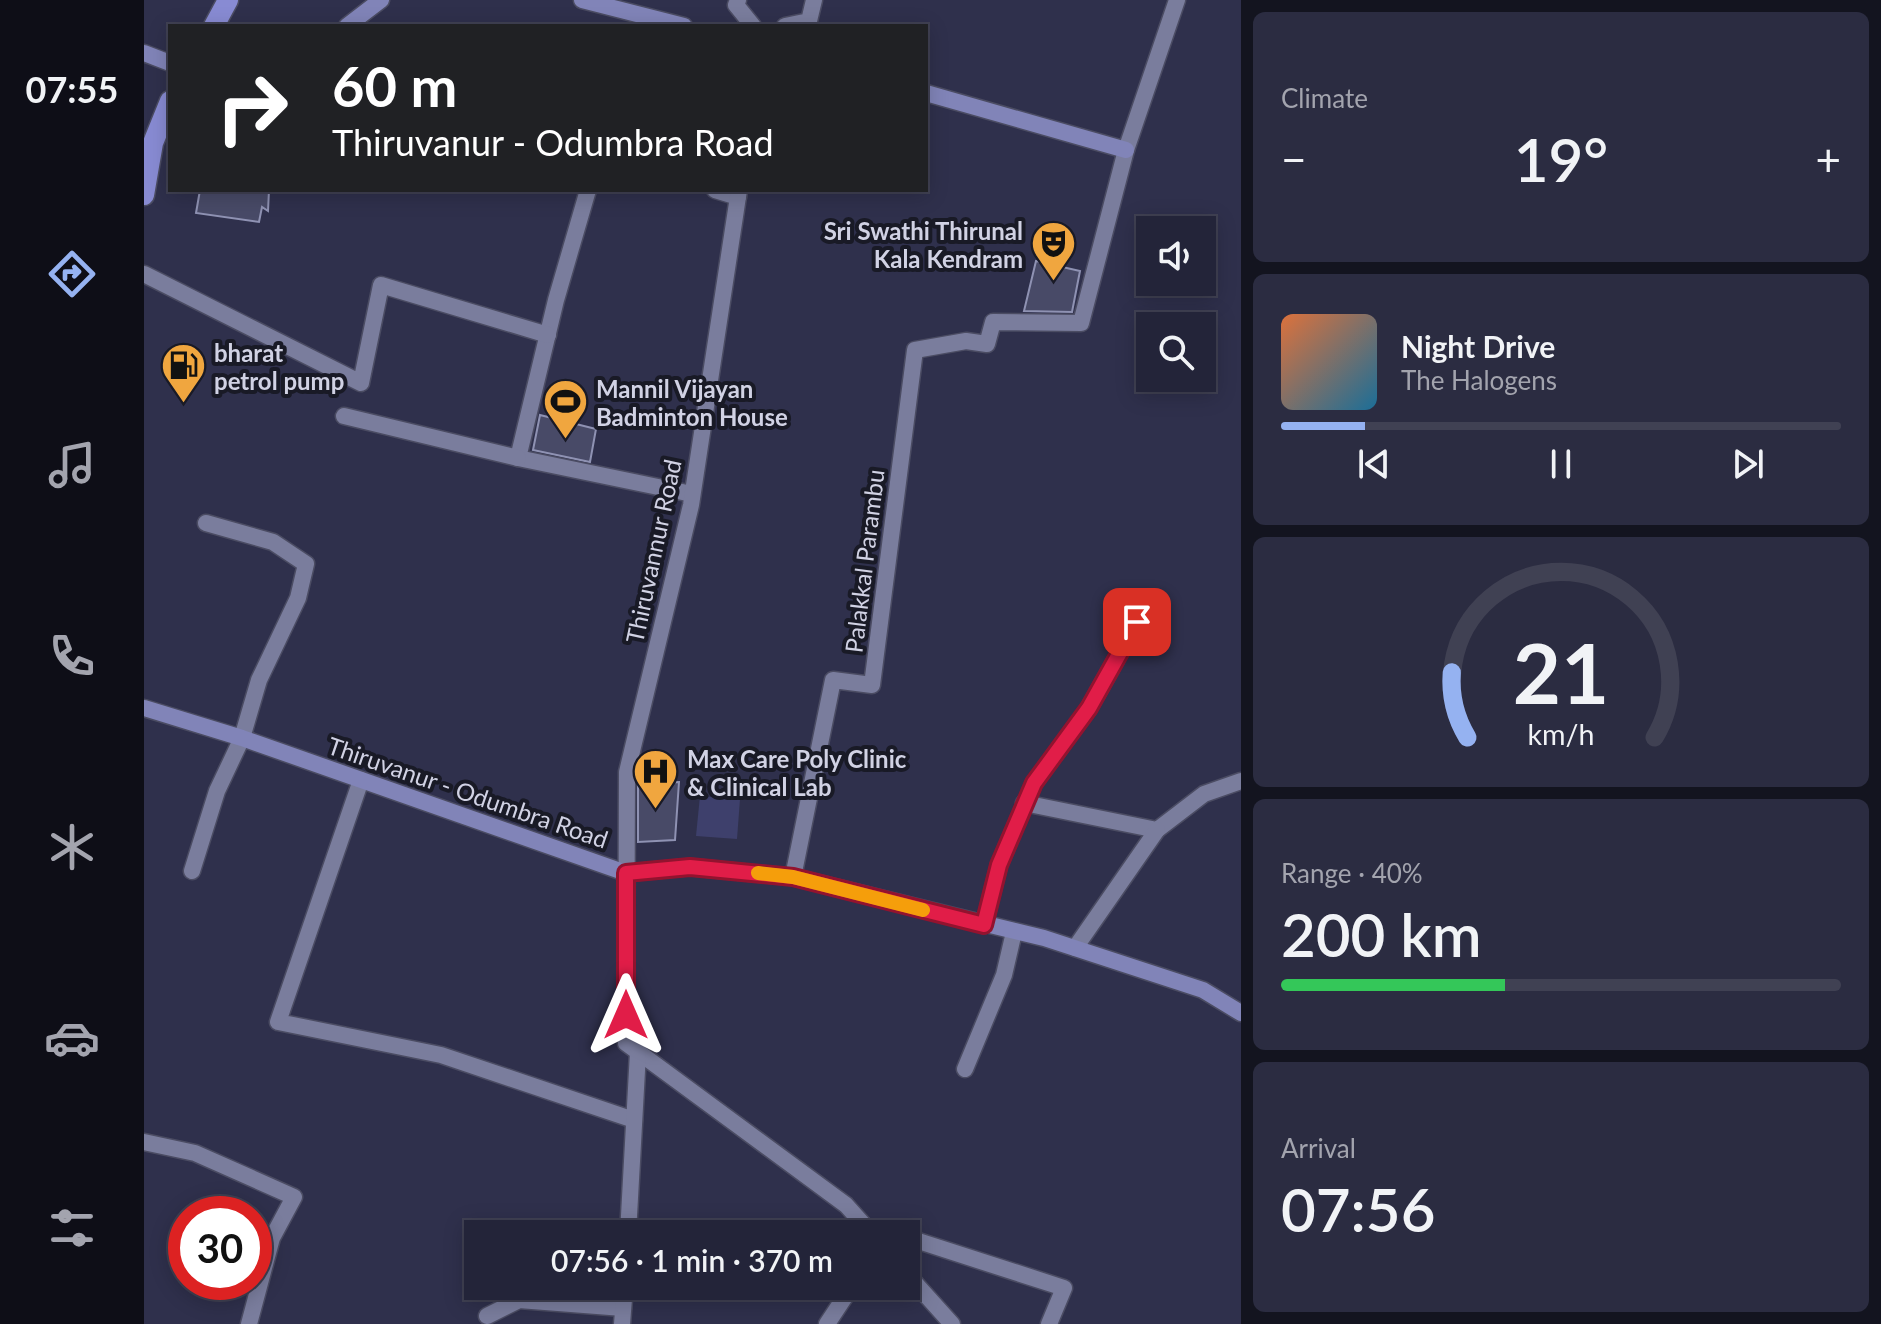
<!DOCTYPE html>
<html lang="en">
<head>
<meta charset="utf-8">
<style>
  body { margin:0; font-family:Lato,sans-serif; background:#2b2c41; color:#f1f3f6; height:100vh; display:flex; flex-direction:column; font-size:30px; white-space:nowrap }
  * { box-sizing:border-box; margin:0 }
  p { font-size:26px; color:#a3a4ae }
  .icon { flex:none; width:44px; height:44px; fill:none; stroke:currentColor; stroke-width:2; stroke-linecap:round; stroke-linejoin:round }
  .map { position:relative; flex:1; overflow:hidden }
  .drawer { display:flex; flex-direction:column; gap:12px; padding:12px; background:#13141f; width:640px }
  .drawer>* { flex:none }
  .guide { position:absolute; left:24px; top:24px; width:760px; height:168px; border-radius:0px; box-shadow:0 4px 20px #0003,0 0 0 2px #404153; background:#202124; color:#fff; overflow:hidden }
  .fabs { position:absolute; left:992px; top:216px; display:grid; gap:16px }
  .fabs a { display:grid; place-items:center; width:80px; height:80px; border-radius:0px; background:#232439; box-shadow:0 4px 20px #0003,0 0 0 2px #404153; font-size:40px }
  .speed { position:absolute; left:24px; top:1196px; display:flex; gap:16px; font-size:40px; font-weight:700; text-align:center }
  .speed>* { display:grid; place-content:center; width:104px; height:104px; border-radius:50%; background:#232439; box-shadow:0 4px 20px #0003,0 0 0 2px #404153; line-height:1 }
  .speed .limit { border:12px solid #d22; background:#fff; color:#111 }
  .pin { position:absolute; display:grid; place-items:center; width:68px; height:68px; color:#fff; margin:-34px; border-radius:16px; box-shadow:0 4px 12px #0006 }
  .me { position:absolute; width:88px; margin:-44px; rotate:0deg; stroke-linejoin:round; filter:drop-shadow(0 0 6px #0008) }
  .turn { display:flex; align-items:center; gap:28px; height:168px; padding:0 32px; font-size:36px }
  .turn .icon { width:104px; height:104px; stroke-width:2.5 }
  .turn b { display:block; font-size:56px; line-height:68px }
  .big { font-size:60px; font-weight:600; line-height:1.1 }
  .drawer .tile { flex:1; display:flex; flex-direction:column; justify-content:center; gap:12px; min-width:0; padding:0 28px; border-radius:12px; background:#2b2c41 }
  .drawer .dial { align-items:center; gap:0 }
  .dial svg { height:208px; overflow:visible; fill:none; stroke:#404153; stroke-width:7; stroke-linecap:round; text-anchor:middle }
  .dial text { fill:#f1f3f6; stroke:none }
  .song { display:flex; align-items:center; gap:24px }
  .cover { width:96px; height:96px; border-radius:12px; background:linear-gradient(135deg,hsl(20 70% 55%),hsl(200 70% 35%)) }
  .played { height:8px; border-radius:4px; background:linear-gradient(90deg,#95b2f1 15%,#404153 15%) }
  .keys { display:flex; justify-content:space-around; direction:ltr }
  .heat { display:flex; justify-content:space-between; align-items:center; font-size:44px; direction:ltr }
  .charge { height:12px; border-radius:6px; background:linear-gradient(90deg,#34c759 40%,#404153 0) }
  .trip { position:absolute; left:320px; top:1220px; width:456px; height:80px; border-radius:0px; background:#232439; box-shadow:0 4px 20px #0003,0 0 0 2px #404153; font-weight:600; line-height:80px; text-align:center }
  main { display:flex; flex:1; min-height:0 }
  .dock { display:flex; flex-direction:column; width:144px; justify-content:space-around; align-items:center; background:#0e0e17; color:#a3a4ae }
  .dock .icon { width:56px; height:56px }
  .dock .selected { color:#95b2f1 }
  .dock b { font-size:36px; color:#f1f3f6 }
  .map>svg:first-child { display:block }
  .green { fill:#3e406c }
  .building { fill:#484a67; stroke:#8f92b3; stroke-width:2 }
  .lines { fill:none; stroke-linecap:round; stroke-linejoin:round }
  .street-casing { stroke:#4b4c63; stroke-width:19 }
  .secondary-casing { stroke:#4b4c63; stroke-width:19 }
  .primary-casing { stroke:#4b4c63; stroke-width:23 }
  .street { stroke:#7a7d9d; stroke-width:16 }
  .secondary { stroke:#8184b8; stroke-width:16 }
  .primary { stroke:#888bd3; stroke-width:20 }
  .route-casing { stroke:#92132f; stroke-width:20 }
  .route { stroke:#e11d48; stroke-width:14 }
  .slow { stroke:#f59e0b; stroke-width:14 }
  .labels { text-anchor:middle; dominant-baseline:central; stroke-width:8; stroke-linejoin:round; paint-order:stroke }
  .poi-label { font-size:24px; font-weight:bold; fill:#d1d2e4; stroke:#191a26; text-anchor:start }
  .street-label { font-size:24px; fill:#d1d2e4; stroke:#191a26 }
</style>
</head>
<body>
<main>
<nav class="dock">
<b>07:55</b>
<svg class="icon selected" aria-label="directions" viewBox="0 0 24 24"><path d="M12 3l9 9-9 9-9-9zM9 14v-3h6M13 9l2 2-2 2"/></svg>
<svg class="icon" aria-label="music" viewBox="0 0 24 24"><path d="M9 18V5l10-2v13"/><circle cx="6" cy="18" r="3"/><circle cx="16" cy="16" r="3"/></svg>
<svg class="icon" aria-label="phone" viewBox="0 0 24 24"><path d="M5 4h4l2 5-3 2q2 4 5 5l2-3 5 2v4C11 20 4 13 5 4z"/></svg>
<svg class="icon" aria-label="climate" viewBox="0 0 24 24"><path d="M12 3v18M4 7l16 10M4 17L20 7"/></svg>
<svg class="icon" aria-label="car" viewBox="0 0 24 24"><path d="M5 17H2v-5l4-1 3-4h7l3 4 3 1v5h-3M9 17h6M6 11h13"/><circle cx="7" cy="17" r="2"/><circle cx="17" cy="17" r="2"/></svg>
<svg class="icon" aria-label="filters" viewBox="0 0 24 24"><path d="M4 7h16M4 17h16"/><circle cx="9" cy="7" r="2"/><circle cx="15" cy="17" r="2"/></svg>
</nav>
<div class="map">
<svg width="1097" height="1324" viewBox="0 0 1097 1324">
  <rect width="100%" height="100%" fill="#2f304c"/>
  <!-- green -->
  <polygon class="green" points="556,796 596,799 593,839 552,836"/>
  <!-- building -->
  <g class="building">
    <polygon points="56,190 125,190 124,211 118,207 115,222 52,213"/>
    <polygon points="892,261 936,271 928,312 880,311"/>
    <polygon points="396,415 452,429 446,462 389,450"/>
    <polygon points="535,782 531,840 494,842 494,783"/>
  </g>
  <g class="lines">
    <defs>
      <g id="street">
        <polyline points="594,0 592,5 609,26"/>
        <polyline points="641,26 665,21 670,0"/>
        <polyline points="444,190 412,300 374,458 548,494"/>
        <polyline points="571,190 594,197"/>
        <polyline points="595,190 547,505 483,772 482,1043 702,1205 728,1234"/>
        <polyline points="0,274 217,383 237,285 404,335"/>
        <polyline points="200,416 374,458"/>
        <polyline points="217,780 134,1022 297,1055 490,1120"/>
        <polyline points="880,803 1013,830 1060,794 1097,781"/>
        <polyline points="48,871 73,791 98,738 115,680 154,598 162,564 129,542 62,523"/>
        <polyline points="649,877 689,680 728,685 771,350 822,341 843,344 849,322 937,323 982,150 1033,0"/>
        <polyline points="840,925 855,865 890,783 945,708 993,622"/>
        <polyline points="931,948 1013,830"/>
        <polyline points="821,1069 860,975 870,932"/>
        <polyline points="0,1142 51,1153 150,1197 128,1238 105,1324"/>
        <polyline points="723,1228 753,1234"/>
        <polyline points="484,1234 494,1052"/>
        <polyline points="762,1237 920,1288 905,1324"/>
        <polyline points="762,1273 808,1324"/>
        <polyline points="343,1316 375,1300 479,1308"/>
        <polyline points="478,1324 481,1286"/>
        <polyline points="683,1324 708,1286"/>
      </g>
      <g id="secondary">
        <polyline points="438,0 540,26"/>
        <polyline points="203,26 237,0"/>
        <polyline points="0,53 26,63"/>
        <polyline points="782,93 982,150"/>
        <polyline points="0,708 98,738 482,873 546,867 649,877 900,938 1059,990 1097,1013"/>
      </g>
      <g id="primary">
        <polyline points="70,26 84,0"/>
        <polyline points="0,195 9,143 26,101"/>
      </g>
    </defs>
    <!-- street casing -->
    <use href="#street" class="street-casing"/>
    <!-- secondary casing -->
    <use href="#secondary" class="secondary-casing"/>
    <!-- primary casing -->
    <use href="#primary" class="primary-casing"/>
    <!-- street -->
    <use href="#street" class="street"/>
    <!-- secondary -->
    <use href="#secondary" class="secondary"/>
    <!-- primary -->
    <use href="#primary" class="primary"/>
  </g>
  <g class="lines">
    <defs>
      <polyline id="route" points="482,1015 482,873 546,867 649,877 840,925 855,865 890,783 945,708 993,622"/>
    </defs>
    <!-- route casing -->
    <use href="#route" class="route-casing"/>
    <!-- route -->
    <use href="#route" class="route"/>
    <!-- slow -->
    <polyline class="slow" points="614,873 649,877 779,910"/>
  </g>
  <!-- icons -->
  <defs>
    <symbol id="theatre-pin" viewBox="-11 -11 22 30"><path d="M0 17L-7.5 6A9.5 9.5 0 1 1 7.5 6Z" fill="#f0a63f" stroke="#191a26"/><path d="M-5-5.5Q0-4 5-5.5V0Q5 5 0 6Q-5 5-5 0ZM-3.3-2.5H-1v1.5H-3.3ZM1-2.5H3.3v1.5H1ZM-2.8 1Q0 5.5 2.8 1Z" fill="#111"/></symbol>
    <symbol id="fuel-pin" viewBox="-11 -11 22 30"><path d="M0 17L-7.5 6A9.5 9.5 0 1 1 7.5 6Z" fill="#f0a63f" stroke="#191a26"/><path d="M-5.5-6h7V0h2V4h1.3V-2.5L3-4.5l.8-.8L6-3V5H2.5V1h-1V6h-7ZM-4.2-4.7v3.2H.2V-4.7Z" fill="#111"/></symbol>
    <symbol id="stadium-pin" viewBox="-11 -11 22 30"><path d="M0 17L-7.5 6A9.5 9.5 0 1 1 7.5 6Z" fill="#f0a63f" stroke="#191a26"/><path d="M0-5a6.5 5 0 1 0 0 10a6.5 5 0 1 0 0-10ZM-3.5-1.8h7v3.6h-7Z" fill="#111"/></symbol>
    <symbol id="hospital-pin" viewBox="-11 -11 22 30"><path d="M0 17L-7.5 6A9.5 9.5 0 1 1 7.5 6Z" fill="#f0a63f" stroke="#191a26"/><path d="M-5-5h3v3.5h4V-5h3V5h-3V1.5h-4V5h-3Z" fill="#111"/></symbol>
  </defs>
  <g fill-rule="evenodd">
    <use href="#theatre-pin" x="884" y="218" width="51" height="69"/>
    <use href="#fuel-pin" x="14" y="340" width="51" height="69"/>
    <use href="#stadium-pin" x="396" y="376" width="51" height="69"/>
    <use href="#hospital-pin" x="486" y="746" width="51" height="69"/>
  </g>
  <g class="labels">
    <!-- poi labels -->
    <g class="poi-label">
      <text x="879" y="230" text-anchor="end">Sri Swathi Thirunal<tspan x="879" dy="28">Kala Kendram</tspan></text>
      <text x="70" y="352">bharat<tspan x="70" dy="28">petrol pump</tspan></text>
      <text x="452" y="388">Mannil Vijayan<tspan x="452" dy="28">Badminton House</tspan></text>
      <text x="543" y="758">Max Care Poly Clinic<tspan x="543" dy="28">&amp; Clinical Lab</tspan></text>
    </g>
    <!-- street labels -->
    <g class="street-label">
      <text transform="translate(509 551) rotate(-78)">Thiruvannur Road</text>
      <text transform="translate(720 561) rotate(-83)">Palakkal Parambu</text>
      <text transform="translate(324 792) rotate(19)">Thiruvanur - Odumbra Road</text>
    </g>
  </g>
</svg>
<div class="fabs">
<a><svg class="icon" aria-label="sound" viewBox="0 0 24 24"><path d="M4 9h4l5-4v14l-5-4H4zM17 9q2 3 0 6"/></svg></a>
<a><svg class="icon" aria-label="search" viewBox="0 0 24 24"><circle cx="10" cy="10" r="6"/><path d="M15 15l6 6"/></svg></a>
</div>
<div class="speed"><div class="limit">30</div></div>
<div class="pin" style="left:993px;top:622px;background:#d93025"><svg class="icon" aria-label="arrive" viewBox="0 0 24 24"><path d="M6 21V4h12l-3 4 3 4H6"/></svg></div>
<svg class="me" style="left:482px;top:1015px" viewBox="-20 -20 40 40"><path d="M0-17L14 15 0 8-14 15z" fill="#e11d48" stroke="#fff" stroke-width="4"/></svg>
<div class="trip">07:56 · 1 min · 370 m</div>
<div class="guide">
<div class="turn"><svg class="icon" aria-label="right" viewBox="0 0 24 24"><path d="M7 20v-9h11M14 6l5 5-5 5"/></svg><div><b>60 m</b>Thiruvanur - Odumbra Road</div></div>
</div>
</div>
<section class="drawer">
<div class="tile"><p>Climate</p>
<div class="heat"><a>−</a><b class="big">19°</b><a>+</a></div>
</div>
<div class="tile">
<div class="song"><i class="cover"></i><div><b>Night Drive</b><p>The Halogens</p></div></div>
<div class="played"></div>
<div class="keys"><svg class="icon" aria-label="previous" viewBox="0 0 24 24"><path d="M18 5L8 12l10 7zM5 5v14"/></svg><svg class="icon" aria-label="pause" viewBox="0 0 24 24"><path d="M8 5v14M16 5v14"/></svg><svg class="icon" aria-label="next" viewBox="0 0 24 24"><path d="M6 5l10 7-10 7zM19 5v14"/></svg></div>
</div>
<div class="tile dial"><svg viewBox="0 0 100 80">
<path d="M14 69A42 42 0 1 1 86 69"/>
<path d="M14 69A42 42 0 0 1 8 44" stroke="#95b2f1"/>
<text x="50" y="56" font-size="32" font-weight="700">21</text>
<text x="50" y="72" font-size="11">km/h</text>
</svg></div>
<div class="tile"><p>Range · 40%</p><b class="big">200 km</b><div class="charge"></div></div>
<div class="tile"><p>Arrival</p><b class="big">07:56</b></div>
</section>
</main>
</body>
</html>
